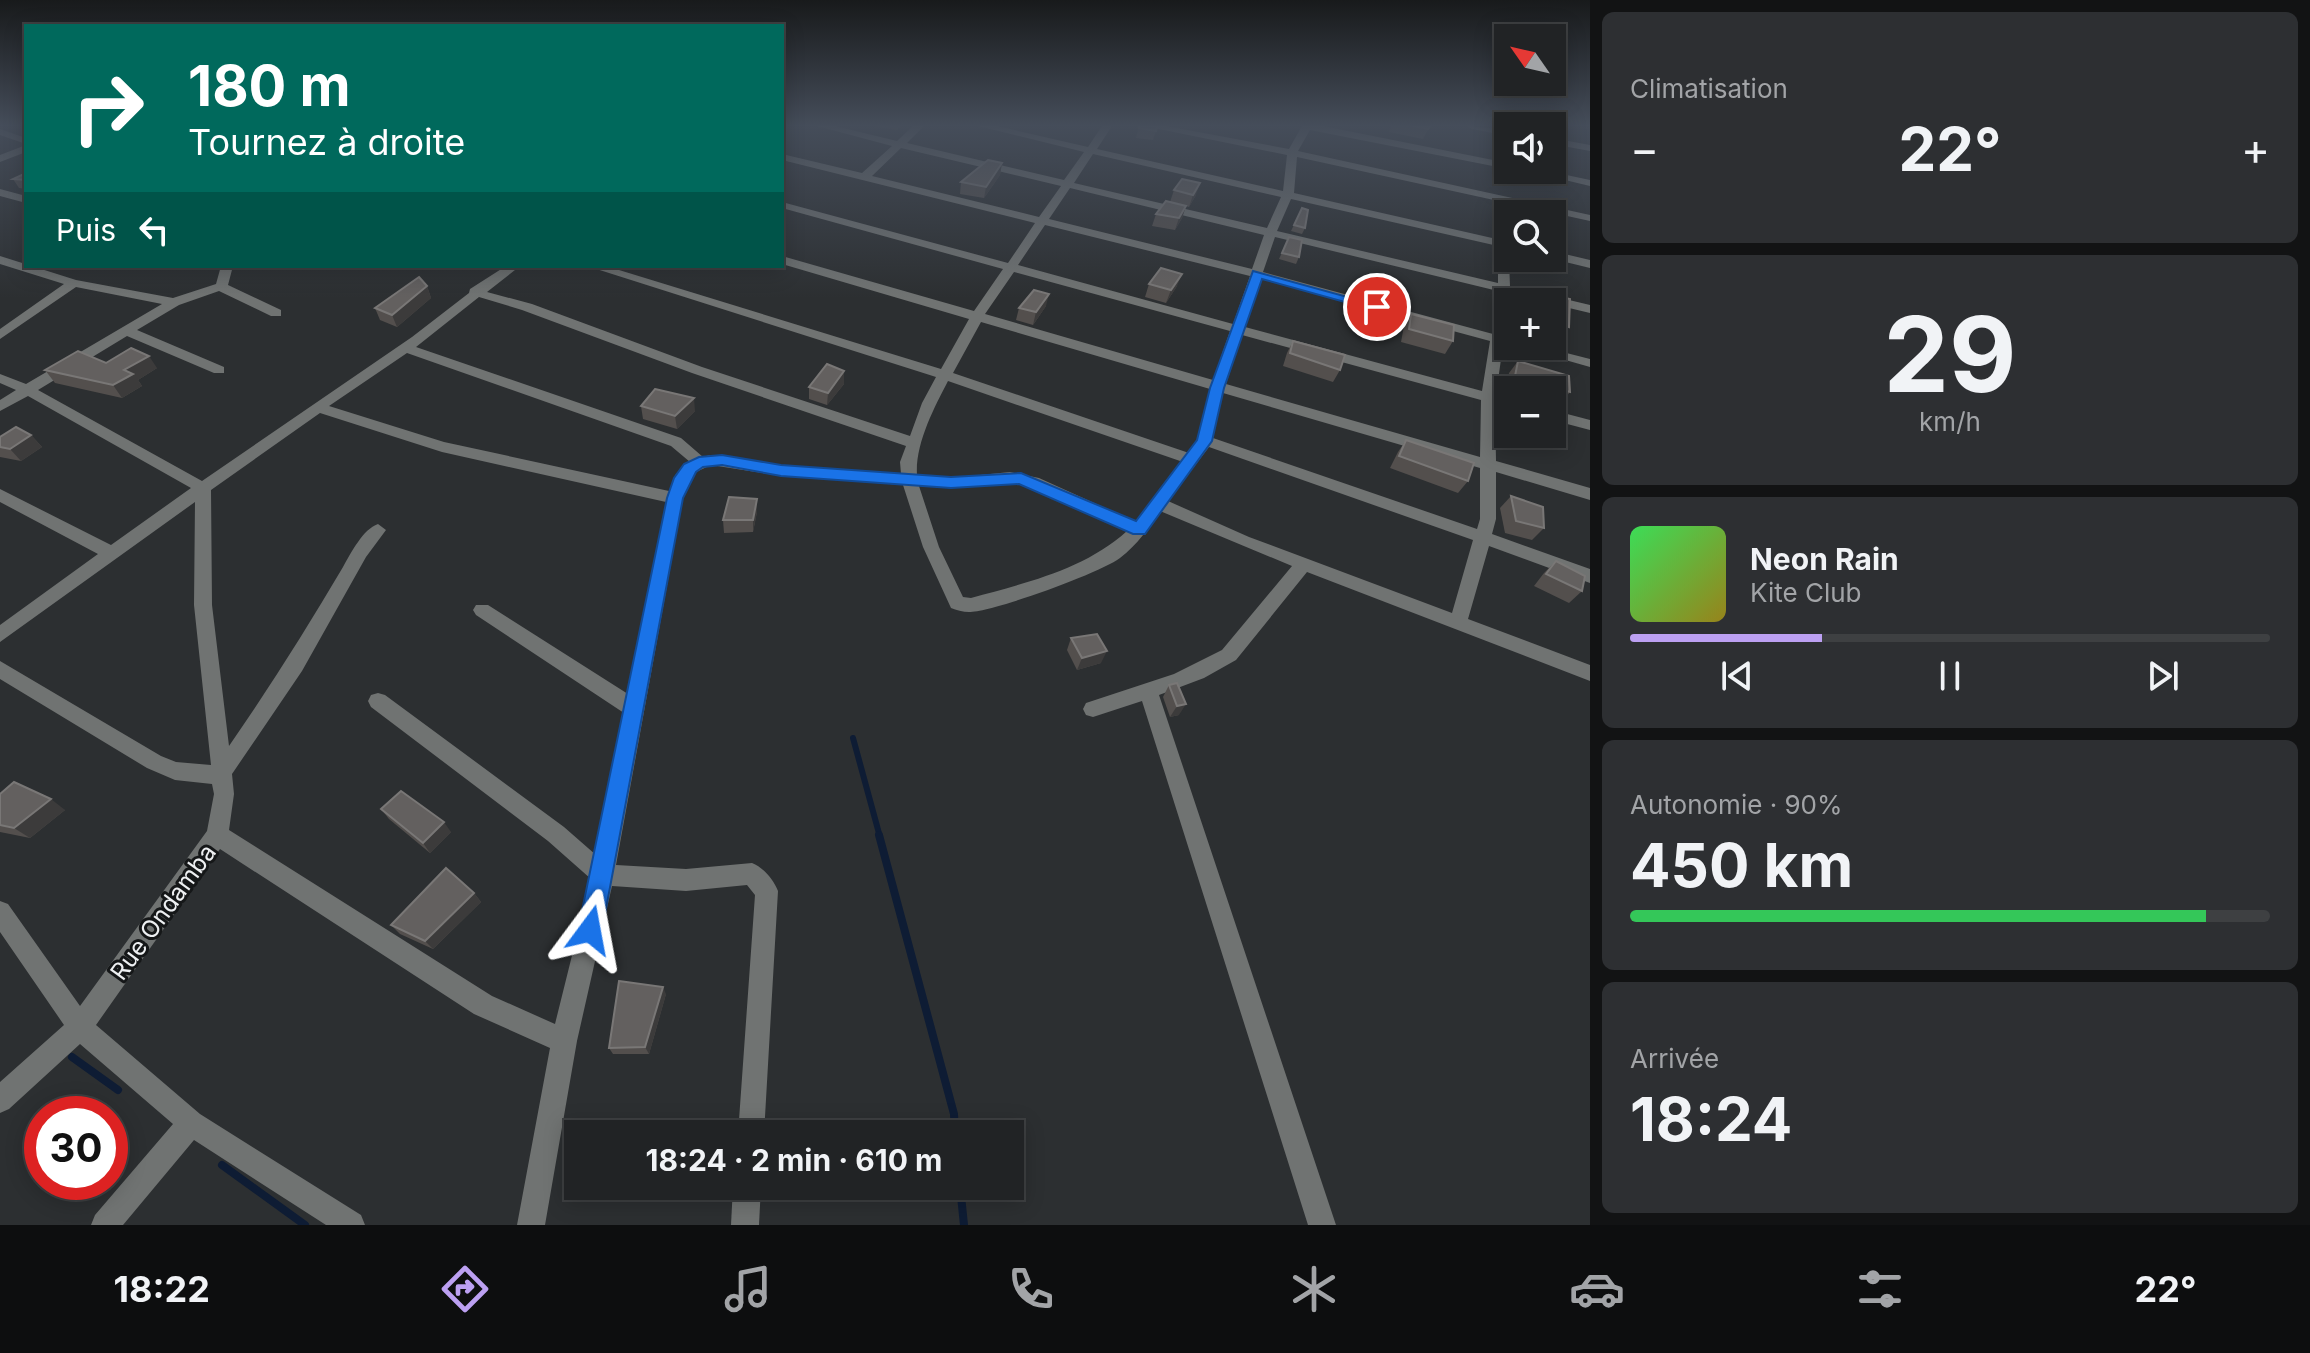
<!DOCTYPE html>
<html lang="fr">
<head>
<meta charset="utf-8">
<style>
  body { margin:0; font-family:Inter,sans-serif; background:#2d2f32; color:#f1f3f6; height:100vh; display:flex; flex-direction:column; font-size:30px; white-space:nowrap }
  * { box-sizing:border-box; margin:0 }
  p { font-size:26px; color:#a2a4a7 }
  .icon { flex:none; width:44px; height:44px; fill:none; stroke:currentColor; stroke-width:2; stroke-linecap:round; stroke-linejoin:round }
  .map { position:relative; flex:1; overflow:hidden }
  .side { display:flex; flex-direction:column; gap:12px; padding:12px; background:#121314; width:720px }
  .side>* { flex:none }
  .hud { position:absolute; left:24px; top:24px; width:760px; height:244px; border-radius:0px; box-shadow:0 4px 20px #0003,0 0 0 2px #3e4042; background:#00695c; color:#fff; overflow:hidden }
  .needle { width:52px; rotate:304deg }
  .fabs { position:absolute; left:1494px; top:24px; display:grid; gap:16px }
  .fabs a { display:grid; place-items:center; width:72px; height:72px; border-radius:0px; background:#212325; box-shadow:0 4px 20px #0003,0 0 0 2px #3e4042; font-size:40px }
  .speed { position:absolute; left:24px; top:1096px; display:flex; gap:16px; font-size:40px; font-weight:700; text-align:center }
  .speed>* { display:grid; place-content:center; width:104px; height:104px; border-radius:50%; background:#212325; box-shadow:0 4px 20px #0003,0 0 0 2px #3e4042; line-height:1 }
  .speed .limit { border:12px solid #d22; background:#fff; color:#111 }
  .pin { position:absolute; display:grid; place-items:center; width:68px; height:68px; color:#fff; margin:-34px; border:4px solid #fff; border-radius:50%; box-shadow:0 2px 8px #0007 }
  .me { position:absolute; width:88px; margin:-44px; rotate:13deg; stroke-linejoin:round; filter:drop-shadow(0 0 6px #0008) }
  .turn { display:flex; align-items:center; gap:28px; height:168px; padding:0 32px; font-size:36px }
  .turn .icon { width:104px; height:104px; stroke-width:2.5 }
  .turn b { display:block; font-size:56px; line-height:68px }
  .then { display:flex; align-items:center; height:76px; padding:0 32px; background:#0003; gap:16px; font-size:30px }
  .big { font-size:60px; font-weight:700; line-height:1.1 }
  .side .tile { flex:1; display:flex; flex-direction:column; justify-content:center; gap:12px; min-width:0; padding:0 28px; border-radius:12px; background:#2d2f32 }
  .side .dial { align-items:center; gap:0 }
  .dial b { font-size:104px; line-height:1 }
  .song { display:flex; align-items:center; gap:24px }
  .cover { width:96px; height:96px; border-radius:12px; background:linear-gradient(135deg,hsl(130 70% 55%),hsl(50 70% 35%)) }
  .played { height:8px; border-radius:4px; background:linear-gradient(90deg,#bca0f2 30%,#3e4042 30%) }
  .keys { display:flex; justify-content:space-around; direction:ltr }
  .heat { display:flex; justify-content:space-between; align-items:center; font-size:44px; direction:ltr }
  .charge { height:12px; border-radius:6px; background:linear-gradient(90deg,#34c759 90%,#3e4042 0) }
  .trip { position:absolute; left:564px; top:1120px; width:460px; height:80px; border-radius:0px; background:#212325; box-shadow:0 4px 20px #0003,0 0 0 2px #3e4042; font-weight:700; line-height:80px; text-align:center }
  .dock { display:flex; height:128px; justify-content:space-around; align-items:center; background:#0d0e0f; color:#a2a4a7 }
  .dock .icon { width:56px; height:56px }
  .dock .current { color:#bca0f2 }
  .dock b { font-size:36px; color:#f1f3f6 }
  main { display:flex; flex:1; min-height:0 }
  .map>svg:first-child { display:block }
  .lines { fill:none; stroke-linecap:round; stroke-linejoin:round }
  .stream-far1 { stroke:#0e1c34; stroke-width:6 }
  .stream { stroke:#0e1c34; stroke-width:8 }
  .street { fill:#707372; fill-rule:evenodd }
  .wall { fill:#534f4d }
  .shaded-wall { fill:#3c3b3b }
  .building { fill:#63605f; stroke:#797776; stroke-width:2 }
  .route { fill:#1a73e8; stroke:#114b97; stroke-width:2 }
  .labels { text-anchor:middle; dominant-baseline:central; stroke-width:6; stroke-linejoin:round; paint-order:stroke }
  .street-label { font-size:24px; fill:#eef0f2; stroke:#151718 }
</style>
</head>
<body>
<main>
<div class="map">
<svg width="1590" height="1225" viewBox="0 0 1590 1225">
  <rect width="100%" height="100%" fill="#2c2f31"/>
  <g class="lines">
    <!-- stream-far1 -->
    <polyline class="stream-far1" points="853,738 880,837"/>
    <!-- stream -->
    <g class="stream">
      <polyline points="879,835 954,1114 955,1134"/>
      <polyline points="72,1057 118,1090"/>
      <polyline points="222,1165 305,1225"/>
      <polyline points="960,1186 964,1225"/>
    </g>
    <!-- street -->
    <g class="street">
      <path d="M 817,126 L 835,126 L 897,141 L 913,126 L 924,126 L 907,143 L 1064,180 L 1084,152 L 978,126 L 997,126 L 1088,147 L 1102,126 L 1112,126 L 1097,149 L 1283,191 L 1287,155 L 1144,126 L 1166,126 L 1289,149 L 1302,126 L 1323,126 L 1508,163 L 1508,169 L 1310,130 L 1298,151 L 1590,215 L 1590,221 L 1297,157 L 1294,193 L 1501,240 L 1508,235 L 1510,286 L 1590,305 L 1590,313 L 1511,294 L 1513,302 L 1508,302 L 1508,329 L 1505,337 L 1508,338 L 1508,346 L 1503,345 L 1496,395 L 1508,398 L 1508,408 L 1495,404 L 1496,461 L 1590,488 L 1590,500 L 1496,472 L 1496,519 L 1492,534 L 1590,569 L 1590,583 L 1489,546 L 1468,619 L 1590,665 L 1590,681 L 1307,572 L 1236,660 L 1204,678 L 1159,695 L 1336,1225 L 1308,1225 L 1142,701 L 1093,717 L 1086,715 L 1083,709 L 1086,703 L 1174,674 L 1222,650 L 1292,566 L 1160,511 C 1149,528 1137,545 1120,558 C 1100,573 993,612 969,612 C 963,612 956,610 951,608 L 923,547 L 903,485 L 781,476 L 711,465 L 696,472 L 683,498 L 616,865 L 686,869 L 752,863 C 764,868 773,879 778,891 L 764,1134 L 738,1134 L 755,895 L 747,885 L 686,891 L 612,886 L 577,1041 L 545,1225 L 517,1225 L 550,1048 L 474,1014 L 220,849 L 96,1025 L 200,1114 L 361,1215 L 365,1225 L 326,1225 L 194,1140 L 123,1225 L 91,1225 L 95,1215 L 173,1124 L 80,1044 L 9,1109 L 0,1113 L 0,1082 L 64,1025 L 0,932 L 0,901 L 8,904 L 80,1006 L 207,831 L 214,794 L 212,784 L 175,780 L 147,768 L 0,679 L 0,661 L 161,756 L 176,762 L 211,765 L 194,605 L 195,502 L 0,642 L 0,625 L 98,554 L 0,502 L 0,489 L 111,545 L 191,488 L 28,396 L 0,411 L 0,400 L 16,390 L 0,383 L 0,374 L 26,384 L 162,304 L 76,287 L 0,339 L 0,329 L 64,284 L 0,264 L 0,256 L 76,280 L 173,298 L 216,284 L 221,266 L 233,266 L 228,285 L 281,310 L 281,316 L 271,316 L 219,291 L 179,305 L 137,330 L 224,367 L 224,373 L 214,373 L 127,336 L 38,390 L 202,481 L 412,337 L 469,293 L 470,289 L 506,266 L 520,266 L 487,292 L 532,304 L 702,367 L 910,436 L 922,403 L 936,377 L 587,266 L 606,266 L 941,369 L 969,319 L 782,264 L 782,256 L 974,311 L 1003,269 L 782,208 L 782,202 L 1008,263 L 1035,223 L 782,160 L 782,154 L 862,173 L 892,146 ZM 901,148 L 1061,186 L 1039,217 L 872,176 ZM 1093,154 L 1281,197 L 1267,228 L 1074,183 ZM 1070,188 L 1264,235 L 1252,269 L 1049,219 ZM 1291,199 L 1498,246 L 1498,283 L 1277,231 ZM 1045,225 L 1250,276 L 1233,324 L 1018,265 ZM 1275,237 L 1498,291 L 1501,313 L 1493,334 L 1263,272 ZM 1014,272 L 1230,331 L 1213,380 L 985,314 ZM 1261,279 L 1490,341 L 1482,391 L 1245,327 ZM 479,297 L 522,310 L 692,373 L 906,446 L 900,462 L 901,474 L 781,466 L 710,455 L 703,457 L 681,438 L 416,347 ZM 981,322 L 1210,389 L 1197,441 L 1189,453 L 953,373 ZM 1242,335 L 1481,400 L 1480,457 L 1226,384 ZM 407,353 L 671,446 L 690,462 L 676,474 L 669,491 L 444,442 L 329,406 ZM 948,381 L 1183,462 L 1136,522 L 1039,478 L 1010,472 L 951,478 L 917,475 C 915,444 934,408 948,381 ZM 1223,393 L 1480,468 L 1480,519 L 1477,529 L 1213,438 ZM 320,413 L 442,452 L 666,502 L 628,694 L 488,605 L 476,605 L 473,610 L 476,615 L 624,713 L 596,855 L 564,827 L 385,695 L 378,693 L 371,695 L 368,701 L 371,707 L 548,841 L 591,879 L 555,1024 L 492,996 L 229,830 L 234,794 L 232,774 L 302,671 L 366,557 L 386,530 L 378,524 C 363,529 351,553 343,567 C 307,628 270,687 229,746 L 212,605 L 211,490 ZM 1209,447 L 1473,540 L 1452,613 L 1249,537 L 1168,501 ZM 1010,482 L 1029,487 L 1127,531 C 1084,570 1025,583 971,598 L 963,597 L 939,547 L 919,486 L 951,488 Z"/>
      <polygon points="1467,126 1508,130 1508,136 1472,129"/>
      <polygon points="0,129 26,138 26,144 0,135"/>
      <polygon points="1552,138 1590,145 1590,151 1552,144"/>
      <polygon points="26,145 26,152 0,162 0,155"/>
      <polygon points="1523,170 1543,170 1590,180 1590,186"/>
      <polygon points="0,189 26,196 26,203 0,196"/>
      <polygon points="1552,251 1590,260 1590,268 1549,258 1552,258"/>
      <polygon points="1516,346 1539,346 1590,359 1590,367"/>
      <polygon points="1552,410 1590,420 1590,430 1552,420"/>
      <polygon points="733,1186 761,1186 759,1225 731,1225"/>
    </g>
  </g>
  <!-- wall -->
  <g class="wall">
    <polygon points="874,126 901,126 897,130"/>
    <polygon points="1139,126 1156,131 1153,140 1136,138"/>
    <polygon points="1391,126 1430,126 1423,139 1389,132"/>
    <polygon points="1002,163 1000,175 984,198 960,194 961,182"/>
    <polygon points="26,173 26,189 19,188 13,179"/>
    <polygon points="1174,190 1196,195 1189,207 1170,202"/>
    <polygon points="1186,206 1182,218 1175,230 1152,226 1156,214"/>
    <polygon points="1302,208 1305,228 1302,234 1291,231"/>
    <polygon points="1289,237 1299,257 1296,264 1279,259"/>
    <polygon points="1149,284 1177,286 1166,303 1145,297"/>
    <polygon points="427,286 431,298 397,327 380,320 375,308"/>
    <polygon points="1046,306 1033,325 1016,320 1019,308"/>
    <polygon points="1552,313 1569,327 1561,337 1552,333"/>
    <polygon points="1411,314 1453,341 1445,354 1401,342 1404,326"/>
    <polygon points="1293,341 1340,370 1333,382 1283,366 1287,353"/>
    <polygon points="1518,361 1570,392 1560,404 1552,402 1552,390 1512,390 1506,388 1509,373"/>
    <polygon points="106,363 157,368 138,380 142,386 122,398 55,383 45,370"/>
    <polygon points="844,371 844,384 827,405 809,399 809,387"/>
    <polygon points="641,406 695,411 677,429 643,419"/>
    <polygon points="31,435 42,447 21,461 0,457 0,437"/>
    <polygon points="1406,440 1468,481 1458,493 1390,468 1398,452"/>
    <polygon points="1511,496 1544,528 1532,540 1505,533 1500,508"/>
    <polygon points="757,512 753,532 724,533 723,520"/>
    <polygon points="1556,561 1582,591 1569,603 1534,586 1544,573"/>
    <polygon points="1071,638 1101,663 1077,670 1067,650"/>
    <polygon points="1177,683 1179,715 1170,717 1163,697 1169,685"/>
    <polygon points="0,794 65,810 30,838 0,832"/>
    <polygon points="381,809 451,832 430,853 389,819"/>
    <polygon points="474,893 481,902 433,949 400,934 391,925"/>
    <polygon points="666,994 649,1054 613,1054 609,1048"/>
  </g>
  <!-- shaded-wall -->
  <g class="shaded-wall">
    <polygon points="1002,163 1000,175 984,198 986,187"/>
    <polygon points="1200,183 1196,195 1189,207 1193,195"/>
    <polygon points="1186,206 1182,218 1175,230 1179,218"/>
    <polygon points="1182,274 1177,286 1166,303 1171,290"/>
    <polygon points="427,286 431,298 397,327 392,315"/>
    <polygon points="1049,294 1046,306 1033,325 1036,312"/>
    <polygon points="149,356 157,368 138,380 142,386 122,398 113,385 124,370"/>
    <polygon points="844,371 844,384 827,405 828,393"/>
    <polygon points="694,398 695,411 677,429 675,416"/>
    <polygon points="31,435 42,447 21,461 10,449"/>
    <polygon points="757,499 757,512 753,532 753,520"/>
    <polygon points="1107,651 1101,663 1077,670 1082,658"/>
    <polygon points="1186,704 1179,715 1170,717 1177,706"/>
    <polygon points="51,799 65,810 30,838 14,828"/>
    <polygon points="444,822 451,832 430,853 423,843"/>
    <polygon points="474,893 481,902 433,949 425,941"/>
    <polygon points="663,987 666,994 649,1054 645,1047"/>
  </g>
  <!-- building -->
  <g class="building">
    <polygon points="1139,126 1157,126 1156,131 1139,128"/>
    <polygon points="1413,126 1430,126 1428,129"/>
    <polygon points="988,160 1002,163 986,187 961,182"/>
    <polygon points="26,173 26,180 13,179"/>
    <polygon points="1182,179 1200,183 1193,195 1174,190"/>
    <polygon points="1166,201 1186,206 1179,218 1156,214"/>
    <polygon points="1302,208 1308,210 1305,228 1294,225"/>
    <polygon points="1289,237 1302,240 1299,257 1282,253"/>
    <polygon points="1161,268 1182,274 1171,290 1149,284"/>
    <polygon points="419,277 427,286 392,315 375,308"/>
    <polygon points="1034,290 1049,294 1036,312 1019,308"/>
    <polygon points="1565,298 1570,299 1569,327 1552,321 1552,313"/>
    <polygon points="1411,314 1454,325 1453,341 1409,329"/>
    <polygon points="1293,341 1345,355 1340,370 1290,353"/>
    <polygon points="131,348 149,356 124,370 133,374 113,385 45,370 78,351 106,363"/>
    <polygon points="1518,361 1569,376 1570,392 1515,376"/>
    <polygon points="827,364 844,371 828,393 809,387"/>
    <polygon points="655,389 694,398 675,416 641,406"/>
    <polygon points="16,427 31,435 10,449 0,447 0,437"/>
    <polygon points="1406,440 1474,463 1468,481 1399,456"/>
    <polygon points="1511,496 1543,507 1544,528 1516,521"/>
    <polygon points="729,497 757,499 753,520 723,520"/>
    <polygon points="1556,561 1585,576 1582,591 1546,574"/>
    <polygon points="1097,634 1107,651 1082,658 1071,638"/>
    <polygon points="1177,683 1186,704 1177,706 1169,685"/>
    <polygon points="14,782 51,799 14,828 0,825 0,794"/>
    <polygon points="401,791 444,822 423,843 381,809"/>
    <polygon points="446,868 474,893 425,941 391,925"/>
    <polygon points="619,981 663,987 645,1047 609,1048"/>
  </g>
  <!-- sky -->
  <linearGradient id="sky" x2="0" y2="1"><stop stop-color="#181a1b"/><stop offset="0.42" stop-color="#454d5a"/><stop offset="1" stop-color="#454d5a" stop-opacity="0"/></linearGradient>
  <rect width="1590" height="298" fill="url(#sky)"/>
  <!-- route -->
  <polygon class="route" points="1253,271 1384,307 1377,311 1262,279 1224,388 1212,441 1145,534 1133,534 1019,484 951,488 781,476 722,465 703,467 696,472 683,498 602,930 599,938 590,942 582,938 578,930 667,498 674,478 684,464 699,457 722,455 781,465 951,477 1021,473 1136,521 1197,440 1210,388"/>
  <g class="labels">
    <!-- street labels -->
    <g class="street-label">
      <text transform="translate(163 912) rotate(-54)">Rue Ondamba</text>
    </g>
  </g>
</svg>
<div class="fabs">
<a><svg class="needle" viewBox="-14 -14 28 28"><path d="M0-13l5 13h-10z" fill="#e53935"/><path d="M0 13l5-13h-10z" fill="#a2a4a7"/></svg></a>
<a><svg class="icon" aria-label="sound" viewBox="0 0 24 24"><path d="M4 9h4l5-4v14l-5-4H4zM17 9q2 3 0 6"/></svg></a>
<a><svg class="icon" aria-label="search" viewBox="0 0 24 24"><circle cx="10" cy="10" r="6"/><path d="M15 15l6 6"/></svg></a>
<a>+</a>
<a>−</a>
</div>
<div class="speed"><div class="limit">30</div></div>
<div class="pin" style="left:1377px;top:307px;background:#d93025"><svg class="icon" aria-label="arrive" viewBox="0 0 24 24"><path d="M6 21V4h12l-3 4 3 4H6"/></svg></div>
<svg class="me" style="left:590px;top:930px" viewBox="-20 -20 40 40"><path d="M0-17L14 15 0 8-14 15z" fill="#1a73e8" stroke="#fff" stroke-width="4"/></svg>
<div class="trip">18:24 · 2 min · 610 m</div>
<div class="hud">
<div class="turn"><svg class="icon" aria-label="right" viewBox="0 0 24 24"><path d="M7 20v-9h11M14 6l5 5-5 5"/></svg><div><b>180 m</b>Tournez à droite</div></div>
<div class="then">Puis<svg class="icon" aria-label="left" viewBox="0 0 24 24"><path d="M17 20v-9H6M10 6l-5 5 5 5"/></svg></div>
</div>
</div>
<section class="side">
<div class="tile"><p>Climatisation</p>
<div class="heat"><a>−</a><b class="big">22°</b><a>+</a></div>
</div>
<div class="tile dial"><b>29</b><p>km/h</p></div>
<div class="tile">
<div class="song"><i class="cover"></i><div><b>Neon Rain</b><p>Kite Club</p></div></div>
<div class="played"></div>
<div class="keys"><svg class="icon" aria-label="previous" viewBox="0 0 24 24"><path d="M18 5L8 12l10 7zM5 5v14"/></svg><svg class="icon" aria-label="pause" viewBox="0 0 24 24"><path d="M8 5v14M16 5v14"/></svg><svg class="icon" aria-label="next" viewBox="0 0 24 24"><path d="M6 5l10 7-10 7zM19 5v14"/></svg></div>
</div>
<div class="tile"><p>Autonomie · 90%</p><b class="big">450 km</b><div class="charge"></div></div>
<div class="tile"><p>Arrivée</p><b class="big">18:24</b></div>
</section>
</main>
<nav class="dock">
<b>18:22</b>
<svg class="icon current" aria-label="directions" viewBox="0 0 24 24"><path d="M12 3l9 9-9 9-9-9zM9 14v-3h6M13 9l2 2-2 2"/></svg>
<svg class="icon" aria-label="music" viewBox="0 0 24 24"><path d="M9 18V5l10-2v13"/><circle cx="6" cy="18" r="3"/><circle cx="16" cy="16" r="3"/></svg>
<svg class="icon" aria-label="phone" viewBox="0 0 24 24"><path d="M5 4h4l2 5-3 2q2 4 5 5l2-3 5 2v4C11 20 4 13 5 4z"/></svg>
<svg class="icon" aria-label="climate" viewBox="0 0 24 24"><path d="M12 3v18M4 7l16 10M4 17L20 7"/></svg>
<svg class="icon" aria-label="car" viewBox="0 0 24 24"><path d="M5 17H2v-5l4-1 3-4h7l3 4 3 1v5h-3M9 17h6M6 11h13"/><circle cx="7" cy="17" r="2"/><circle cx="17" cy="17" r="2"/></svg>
<svg class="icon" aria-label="filters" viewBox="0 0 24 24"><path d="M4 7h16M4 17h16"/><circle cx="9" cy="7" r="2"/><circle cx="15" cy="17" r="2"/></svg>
<b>22°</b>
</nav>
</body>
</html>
